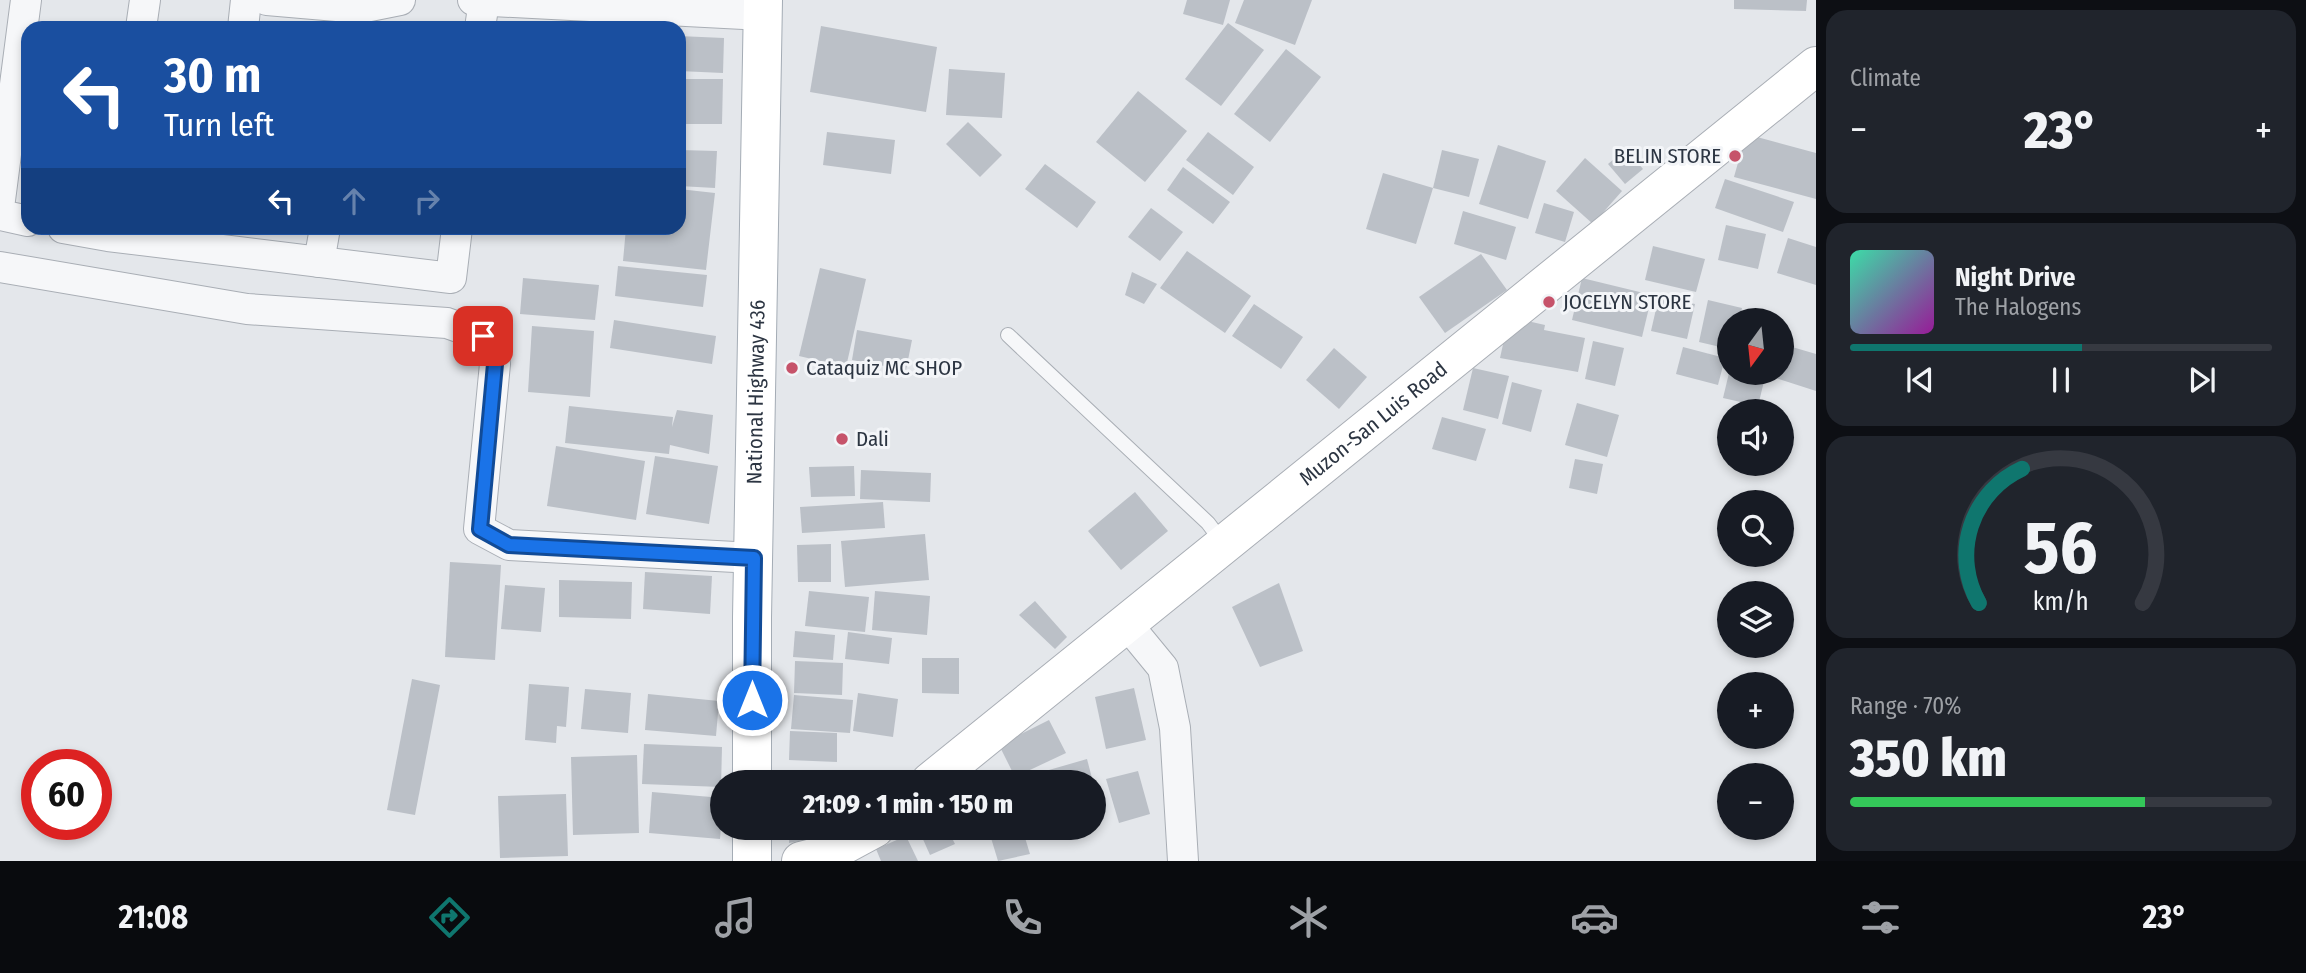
<!DOCTYPE html>
<html lang="en">
<head>
<meta charset="utf-8">
<style>
  body { margin:0; font-family:"Fira Sans Condensed",sans-serif; background:#20242c; color:#f1f3f6; height:100vh; display:flex; flex-direction:column; font-size:26px; white-space:nowrap }
  * { box-sizing:border-box; margin:0 }
  p { font-size:23px; color:#9ea1a6 }
  .icon { flex:none; width:38px; height:38px; fill:none; stroke:currentColor; stroke-width:2; stroke-linecap:round; stroke-linejoin:round }
  .map { position:relative; flex:1; overflow:hidden }
  .side { display:flex; flex-direction:column; gap:10px; padding:10px; background:#0d0f14; width:490px }
  .side>* { flex:none }
  .top-card { position:absolute; left:21px; top:21px; width:665px; height:214px; border-radius:21px; box-shadow:0 4px 10px #0003; background:#1a4fa0; color:#fff; overflow:hidden }
  .needle { width:46px; rotate:195deg }
  .controls { position:absolute; left:1717px; top:308px; display:grid; gap:14px }
  .controls a { display:grid; place-items:center; width:77px; height:77px; border-radius:50%; background:#171b24; box-shadow:0 4px 10px #0003; font-size:35px }
  .speed { position:absolute; left:21px; top:749px; display:flex; gap:14px; font-size:35px; font-weight:700; text-align:center }
  .speed>* { display:grid; place-content:center; width:91px; height:91px; border-radius:50%; background:#171b24; box-shadow:0 4px 10px #0003; line-height:1 }
  .speed .limit { border:10px solid #d22; background:#fff; color:#111 }
  .pin { position:absolute; display:grid; place-items:center; width:60px; height:60px; color:#fff; margin:-30px; border-radius:14px; box-shadow:0 4px 10px #0006 }
  .me { position:absolute; width:77px; margin:-38px; rotate:0deg; stroke-linejoin:round; filter:drop-shadow(0 0 5px #0008) }
  .turn { display:flex; align-items:center; gap:24px; height:147px; padding:0 28px; font-size:32px }
  .turn .icon { width:91px; height:91px; stroke-width:2.5 }
  .turn b { display:block; font-size:49px; line-height:60px }
  .lanes { display:flex; align-items:center; height:66px; padding:0 28px; background:#0003; justify-content:center; gap:35px; direction:ltr }
  .lanes .off { opacity:.35 }
  .big { font-size:52px; font-weight:800; line-height:1.1 }
  .side .tile { flex:1; display:flex; flex-direction:column; justify-content:center; gap:10px; min-width:0; padding:0 24px; border-radius:21px; background:#20242c }
  .side .dial { align-items:center; gap:0 }
  .dial svg { height:182px; overflow:visible; fill:none; stroke:#363941; stroke-width:7; stroke-linecap:round; text-anchor:middle }
  .dial text { fill:#f1f3f6; stroke:none }
  .song { display:flex; align-items:center; gap:21px }
  .cover { width:84px; height:84px; border-radius:10px; background:linear-gradient(135deg,hsl(160 70% 55%),hsl(300 70% 35%)) }
  .played { height:7px; border-radius:4px; background:linear-gradient(90deg,#0f766e 55%,#363941 55%) }
  .keys { display:flex; justify-content:space-around; direction:ltr }
  .heat { display:flex; justify-content:space-between; align-items:center; font-size:38px; direction:ltr }
  .charge { height:10px; border-radius:5px; background:linear-gradient(90deg,#34c759 70%,#363941 0) }
  .trip { position:absolute; left:710px; top:770px; width:396px; height:70px; border-radius:35px; background:#171b24; box-shadow:0 4px 10px #0003; font-weight:800; line-height:70px; text-align:center }
  .menu { display:flex; height:112px; justify-content:space-around; align-items:center; background:#090b0e; color:#9ea1a6 }
  .menu .icon { width:49px; height:49px }
  .menu .active { color:#0f766e }
  .menu b { font-size:32px; color:#f1f3f6 }
  main { display:flex; flex:1; min-height:0 }
  .map>svg:first-child { display:block }
  .building { fill:#bbc0c7 }
  .lines { fill:none; stroke-linecap:round; stroke-linejoin:round }
  .service-casing { stroke:#a9aeb5; stroke-width:16 }
  .minor-casing { stroke:#a9aeb5; stroke-width:32 }
  .secondary-casing { stroke:#a9aeb5; stroke-width:40 }
  .primary-casing { stroke:#a4acb5; stroke-width:40 }
  .service { stroke:#f6f7f9; stroke-width:14 }
  .minor { stroke:#f6f7f9; stroke-width:30 }
  .secondary { stroke:#fff; stroke-width:38 }
  .primary { stroke:#fff; stroke-width:38 }
  .route-casing { stroke:#114b97; stroke-width:18 }
  .route { stroke:#1a73e8; stroke-width:12 }
  .poi-dot { fill:#c6536a; stroke:#f3f5f8; stroke-width:2.5 }
  .labels { text-anchor:middle; dominant-baseline:central; stroke-width:6; stroke-linejoin:round; paint-order:stroke }
  .poi-label { font-size:21px; fill:#2c3542; stroke:#f3f5f8; text-anchor:start }
  .street-label { font-size:21px; fill:#2c3542; stroke:#f3f5f8 }
</style>
</head>
<body>
<main>
<div class="map">
<svg width="1816" height="861" viewBox="0 0 1816 861">
  <rect width="100%" height="100%" fill="#e4e7eb"/>
  <!-- building -->
  <g class="building">
    <polygon points="1187,0 1230,0 1223,25 1183,14"/>
    <polygon points="1244,0 1312,0 1295,45 1235,23"/>
    <polygon points="1734,0 1807,0 1806,11 1734,9"/>
    <polygon points="528,22 570,26 570,28 528,28"/>
    <polygon points="1228,23 1264,50 1221,106 1185,79"/>
    <polygon points="821,26 937,47 926,112 810,92"/>
    <polygon points="679,36 724,38 723,73 679,71"/>
    <polygon points="1286,49 1321,77 1270,142 1234,114"/>
    <polygon points="949,69 1005,73 1002,118 946,115"/>
    <polygon points="679,79 723,79 722,124 679,124"/>
    <polygon points="1138,91 1187,131 1145,182 1096,142"/>
    <polygon points="968,122 1002,155 980,177 946,144"/>
    <polygon points="827,132 895,140 891,174 823,165"/>
    <polygon points="1208,132 1254,167 1233,195 1186,160"/>
    <polygon points="1746,134 1816,153 1816,199 1734,177"/>
    <polygon points="1498,145 1546,161 1528,219 1479,204"/>
    <polygon points="1626,149 1643,169 1625,184 1608,164"/>
    <polygon points="679,150 717,151 715,188 679,186"/>
    <polygon points="1442,150 1479,159 1469,197 1433,188"/>
    <polygon points="1585,158 1622,191 1593,224 1556,191"/>
    <polygon points="1045,164 1096,202 1077,228 1025,189"/>
    <polygon points="1183,167 1230,202 1213,224 1167,190"/>
    <polygon points="1383,173 1433,188 1416,244 1366,229"/>
    <polygon points="1725,179 1794,202 1783,232 1715,208"/>
    <polygon points="679,189 715,193 706,270 623,261 626,228 679,228"/>
    <polygon points="1544,203 1574,212 1565,242 1535,233"/>
    <polygon points="1151,208 1183,232 1160,261 1128,237"/>
    <polygon points="1463,211 1516,227 1506,260 1454,244"/>
    <polygon points="1726,225 1766,234 1758,269 1718,260"/>
    <polygon points="1788,238 1816,247 1816,285 1777,273"/>
    <polygon points="1653,246 1705,259 1696,292 1645,280"/>
    <polygon points="1187,251 1251,296 1225,333 1160,288"/>
    <polygon points="1481,254 1507,290 1445,333 1419,297"/>
    <polygon points="618,266 707,275 703,307 615,296"/>
    <polygon points="820,268 866,279 846,367 799,356"/>
    <polygon points="1132,272 1157,284 1144,304 1125,295"/>
    <polygon points="523,278 599,285 595,320 520,314"/>
    <polygon points="1582,278 1652,295 1642,337 1572,320"/>
    <polygon points="1659,296 1695,304 1687,339 1651,331"/>
    <polygon points="1708,300 1742,308 1739,320 1729,320 1729,349 1699,342"/>
    <polygon points="1254,304 1303,337 1281,369 1232,336"/>
    <polygon points="1509,317 1545,325 1544,330 1585,338 1578,372 1500,358"/>
    <polygon points="614,320 716,336 712,364 610,348"/>
    <polygon points="532,326 594,331 590,397 528,392"/>
    <polygon points="857,330 912,340 906,370 852,360"/>
    <polygon points="1593,341 1624,348 1615,386 1585,379"/>
    <polygon points="1782,344 1816,354 1816,391 1769,376 1770,373 1782,373"/>
    <polygon points="1683,347 1725,358 1718,385 1676,374"/>
    <polygon points="1334,348 1367,377 1339,409 1306,380"/>
    <polygon points="1473,368 1509,376 1498,419 1463,410"/>
    <polygon points="1729,373 1766,373 1758,406 1723,398"/>
    <polygon points="1512,382 1542,390 1531,432 1502,424"/>
    <polygon points="1577,403 1619,415 1607,457 1565,445"/>
    <polygon points="569,406 673,417 672,427 677,410 713,415 709,454 670,445 669,454 565,443"/>
    <polygon points="1442,417 1486,429 1476,461 1432,449"/>
    <polygon points="556,446 645,461 636,520 547,506"/>
    <polygon points="655,456 718,466 709,524 646,514"/>
    <polygon points="1575,459 1603,464 1597,494 1569,488"/>
    <polygon points="854,466 855,496 811,497 809,467"/>
    <polygon points="861,470 931,473 930,502 860,499"/>
    <polygon points="1135,492 1168,531 1121,570 1088,531"/>
    <polygon points="883,502 885,528 802,533 800,507"/>
    <polygon points="925,534 929,580 845,587 841,541"/>
    <polygon points="831,544 831,582 798,582 797,545"/>
    <polygon points="450,562 501,565 495,660 445,657"/>
    <polygon points="645,572 712,576 710,614 643,609"/>
    <polygon points="559,580 632,582 631,619 559,617"/>
    <polygon points="1279,583 1303,651 1260,667 1232,607"/>
    <polygon points="505,585 545,588 541,632 501,629"/>
    <polygon points="809,591 869,597 865,632 805,626"/>
    <polygon points="875,591 930,596 927,635 872,630"/>
    <polygon points="1035,601 1067,637 1055,649 1019,615"/>
    <polygon points="795,631 835,635 833,660 793,657"/>
    <polygon points="848,632 892,638 889,664 845,659"/>
    <polygon points="922,658 959,658 959,694 922,693"/>
    <polygon points="795,661 843,663 842,695 794,693"/>
    <polygon points="412,679 440,685 415,815 387,810"/>
    <polygon points="529,684 569,687 566,727 557,726 556,743 525,740"/>
    <polygon points="1134,688 1146,740 1106,749 1095,697"/>
    <polygon points="585,689 631,693 628,733 581,729"/>
    <polygon points="858,693 898,699 893,737 853,731"/>
    <polygon points="648,694 719,701 716,736 645,730"/>
    <polygon points="794,695 853,700 850,733 791,729"/>
    <polygon points="1049,720 1066,753 1015,777 999,745"/>
    <polygon points="790,731 837,733 837,762 789,760"/>
    <polygon points="644,744 722,747 721,787 642,784"/>
    <polygon points="637,755 639,833 573,835 571,757"/>
    <polygon points="1087,759 1093,782 1045,782 1042,772"/>
    <polygon points="1138,771 1150,814 1119,823 1106,779"/>
    <polygon points="1094,786 1102,814 1094,816"/>
    <polygon points="652,792 723,798 720,839 649,833"/>
    <polygon points="566,794 568,856 500,858 498,796"/>
    <polygon points="790,828 839,828 819,837 789,843"/>
    <polygon points="918,828 947,828 955,844 930,855"/>
    <polygon points="988,828 1022,828 1030,854 998,861"/>
    <polygon points="906,836 918,861 881,861 876,849"/>
  </g>
  <g class="lines">
    <defs>
      <polyline id="service" points="1008,335 1208,523 1223,543"/>
      <g id="minor">
        <polyline points="267,0 360,8 400,0"/>
        <polyline points="473,0 763,15"/>
        <polyline points="141,28 145,0"/>
        <polyline points="243,28 246,0"/>
        <polyline points="480,28 484,1"/>
        <polyline points="0,200 26,0"/>
        <polyline points="0,215 28,221"/>
        <polyline points="63,228 108,236 451,278 457,228"/>
        <polyline points="319,262 325,228"/>
        <polyline points="0,267 247,309 447,323 483,336 495,364 479,529 509,545 754,558"/>
        <polyline points="1126,623 1163,668 1175,728 1183,861"/>
      </g>
      <g id="secondary">
        <path id="s1" d="M 930,782 L 1816,66"/>
        <polyline points="801,861 825,855 875,828"/>
      </g>
      <g id="primary">
        <path id="s2" d="M 752,782 L 752,618 L 763,0"/>
        <polyline points="752,828 752,861"/>
      </g>
    </defs>
    <!-- service casing -->
    <use href="#service" class="service-casing"/>
    <!-- minor casing -->
    <use href="#minor" class="minor-casing"/>
    <!-- secondary casing -->
    <use href="#secondary" class="secondary-casing"/>
    <!-- primary casing -->
    <use href="#primary" class="primary-casing"/>
    <!-- service -->
    <use href="#service" class="service"/>
    <!-- minor -->
    <use href="#minor" class="minor"/>
    <!-- secondary -->
    <use href="#secondary" class="secondary"/>
    <!-- primary -->
    <use href="#primary" class="primary"/>
  </g>
  <g class="lines">
    <defs>
      <polyline id="route" points="483,336 495,364 480,529 509,545 754,558 752,700"/>
    </defs>
    <!-- route casing -->
    <use href="#route" class="route-casing"/>
    <!-- route -->
    <use href="#route" class="route"/>
  </g>
  <!-- markers -->
  <g class="poi-dot">
    <circle cx="1735" cy="156" r="7"/>
    <circle cx="1549" cy="302" r="7"/>
    <circle cx="792" cy="368" r="7"/>
    <circle cx="842" cy="439" r="7"/>
  </g>
  <g class="labels">
    <!-- poi labels -->
    <g class="poi-label">
      <text x="1721" y="156" text-anchor="end">BELIN STORE</text>
      <text x="1563" y="302">JOCELYN STORE</text>
      <text x="806" y="368">Cataquiz MC SHOP</text>
      <text x="856" y="439">Dali</text>
    </g>
    <!-- street labels -->
    <g class="street-label">
      <text stroke="none"><textPath href="#s2" startOffset="390">National Highway 436</textPath></text>
      <text stroke="none"><textPath href="#s1" startOffset="570">Muzon-San Luis Road</textPath></text>
    </g>
  </g>
</svg>
<div class="controls">
<a><svg class="needle" viewBox="-14 -14 28 28"><path d="M0-13l5 13h-10z" fill="#e53935"/><path d="M0 13l5-13h-10z" fill="#9ea1a6"/></svg></a>
<a><svg class="icon" aria-label="sound" viewBox="0 0 24 24"><path d="M4 9h4l5-4v14l-5-4H4zM17 9q2 3 0 6"/></svg></a>
<a><svg class="icon" aria-label="search" viewBox="0 0 24 24"><circle cx="10" cy="10" r="6"/><path d="M15 15l6 6"/></svg></a>
<a><svg class="icon" aria-label="layers" viewBox="0 0 24 24"><path d="M12 4l9 5-9 5-9-5zM3 14l9 5 9-5"/></svg></a>
<a>+</a>
<a>−</a>
</div>
<div class="speed"><div class="limit">60</div></div>
<div class="pin" style="left:483px;top:336px;background:#d93025"><svg class="icon" aria-label="arrive" viewBox="0 0 24 24"><path d="M6 21V4h12l-3 4 3 4H6"/></svg></div>
<svg class="me" style="left:752px;top:700px" viewBox="-20 -20 40 40"><circle r="17" fill="#1a73e8" stroke="#fff" stroke-width="3"/><path d="M0-11L8 9 0 5-8 9z" fill="#fff"/></svg>
<div class="trip">21:09 · 1 min · 150 m</div>
<div class="top-card">
<div class="turn"><svg class="icon" aria-label="left" viewBox="0 0 24 24"><path d="M17 20v-9H6M10 6l-5 5 5 5"/></svg><div><b>30 m</b>Turn left</div></div>
<div class="lanes"><svg class="icon" aria-label="left" viewBox="0 0 24 24"><path d="M17 20v-9H6M10 6l-5 5 5 5"/></svg><svg class="icon off" aria-label="ahead" viewBox="0 0 24 24"><path d="M12 20V5M6 11l6-6 6 6"/></svg><svg class="icon off" aria-label="right" viewBox="0 0 24 24"><path d="M7 20v-9h11M14 6l5 5-5 5"/></svg></div>
</div>
</div>
<section class="side">
<div class="tile"><p>Climate</p>
<div class="heat"><a>−</a><b class="big">23°</b><a>+</a></div>
</div>
<div class="tile">
<div class="song"><i class="cover"></i><div><b>Night Drive</b><p>The Halogens</p></div></div>
<div class="played"></div>
<div class="keys"><svg class="icon" aria-label="previous" viewBox="0 0 24 24"><path d="M18 5L8 12l10 7zM5 5v14"/></svg><svg class="icon" aria-label="pause" viewBox="0 0 24 24"><path d="M8 5v14M16 5v14"/></svg><svg class="icon" aria-label="next" viewBox="0 0 24 24"><path d="M6 5l10 7-10 7zM19 5v14"/></svg></div>
</div>
<div class="tile dial"><svg viewBox="0 0 100 80">
<path d="M14 69A42 42 0 1 1 86 69"/>
<path d="M14 69A42 42 0 0 1 33 10" stroke="#0f766e"/>
<text x="50" y="56" font-size="32" font-weight="700">56</text>
<text x="50" y="72" font-size="11">km/h</text>
</svg></div>
<div class="tile"><p>Range · 70%</p><b class="big">350 km</b><div class="charge"></div></div>
</section>
</main>
<nav class="menu">
<b>21:08</b>
<svg class="icon active" aria-label="directions" viewBox="0 0 24 24"><path d="M12 3l9 9-9 9-9-9zM9 14v-3h6M13 9l2 2-2 2"/></svg>
<svg class="icon" aria-label="music" viewBox="0 0 24 24"><path d="M9 18V5l10-2v13"/><circle cx="6" cy="18" r="3"/><circle cx="16" cy="16" r="3"/></svg>
<svg class="icon" aria-label="phone" viewBox="0 0 24 24"><path d="M5 4h4l2 5-3 2q2 4 5 5l2-3 5 2v4C11 20 4 13 5 4z"/></svg>
<svg class="icon" aria-label="climate" viewBox="0 0 24 24"><path d="M12 3v18M4 7l16 10M4 17L20 7"/></svg>
<svg class="icon" aria-label="car" viewBox="0 0 24 24"><path d="M5 17H2v-5l4-1 3-4h7l3 4 3 1v5h-3M9 17h6M6 11h13"/><circle cx="7" cy="17" r="2"/><circle cx="17" cy="17" r="2"/></svg>
<svg class="icon" aria-label="filters" viewBox="0 0 24 24"><path d="M4 7h16M4 17h16"/><circle cx="9" cy="7" r="2"/><circle cx="15" cy="17" r="2"/></svg>
<b>23°</b>
</nav>
</body>
</html>
